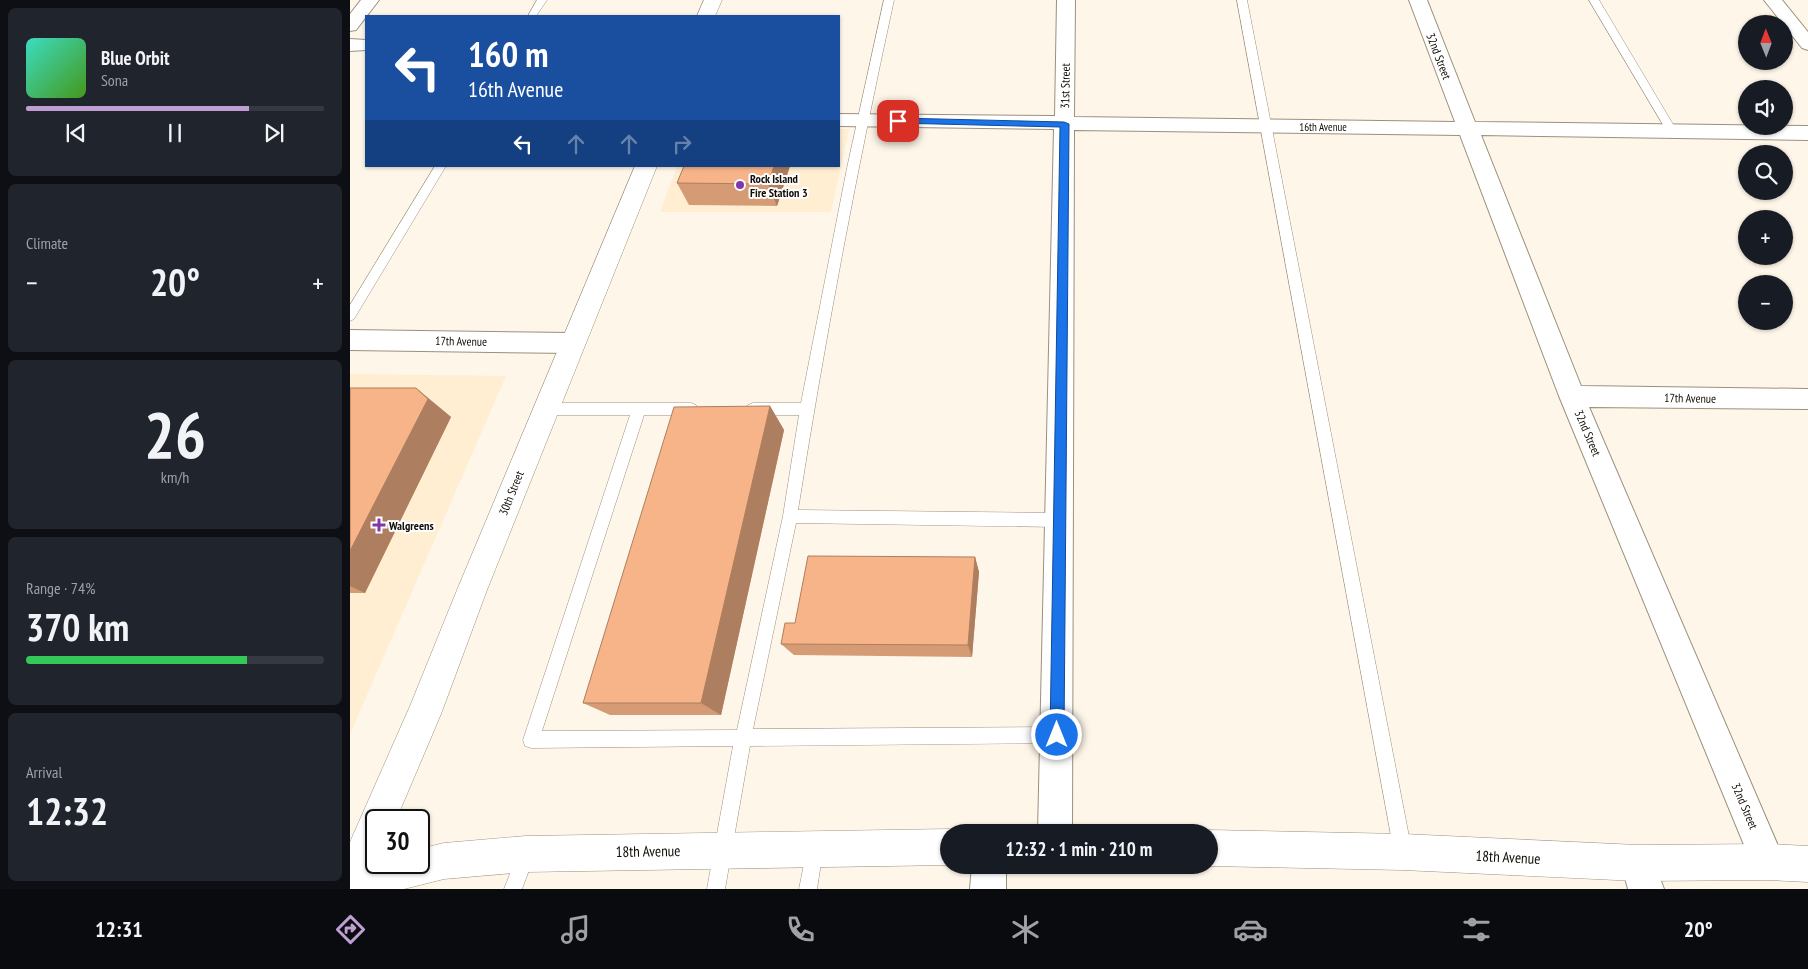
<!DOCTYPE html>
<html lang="en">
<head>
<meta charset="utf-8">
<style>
  body { margin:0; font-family:"PT Sans Narrow",sans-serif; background:#20242c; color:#f1f3f6; height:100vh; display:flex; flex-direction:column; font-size:19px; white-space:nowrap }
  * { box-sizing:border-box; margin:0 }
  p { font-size:16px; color:#9ea1a6 }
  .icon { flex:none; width:28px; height:28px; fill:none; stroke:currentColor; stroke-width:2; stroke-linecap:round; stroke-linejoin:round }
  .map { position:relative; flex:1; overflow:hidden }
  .panel { display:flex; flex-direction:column; gap:8px; padding:8px; background:#0d0f14; width:350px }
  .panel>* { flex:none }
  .top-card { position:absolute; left:15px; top:15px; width:475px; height:152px; border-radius:0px; box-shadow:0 1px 4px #0004; background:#1a4fa0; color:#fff; overflow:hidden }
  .needle { width:32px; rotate:359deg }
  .buttons { position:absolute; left:1388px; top:15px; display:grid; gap:10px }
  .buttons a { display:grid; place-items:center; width:55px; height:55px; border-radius:50%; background:#171b24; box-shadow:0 1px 4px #0004; font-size:25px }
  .speed { position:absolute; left:15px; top:809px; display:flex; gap:10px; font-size:25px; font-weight:700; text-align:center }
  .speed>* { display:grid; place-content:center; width:65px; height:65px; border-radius:50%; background:#171b24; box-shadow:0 1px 4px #0004; line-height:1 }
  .speed .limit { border:2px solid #111; border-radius:8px; background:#fff; color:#111 }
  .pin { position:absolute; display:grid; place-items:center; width:42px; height:42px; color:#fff; margin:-21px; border-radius:10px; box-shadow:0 2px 8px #0006 }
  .me { position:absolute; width:55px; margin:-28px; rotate:0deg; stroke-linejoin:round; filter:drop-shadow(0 0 4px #0008) }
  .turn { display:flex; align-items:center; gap:18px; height:105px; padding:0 20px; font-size:22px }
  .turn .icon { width:65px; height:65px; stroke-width:2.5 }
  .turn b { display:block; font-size:35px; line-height:42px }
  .lanes { display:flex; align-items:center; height:48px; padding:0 20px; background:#0003; justify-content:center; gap:25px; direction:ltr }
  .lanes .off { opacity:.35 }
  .big { font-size:38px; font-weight:800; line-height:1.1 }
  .panel .tile { flex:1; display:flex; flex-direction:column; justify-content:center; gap:8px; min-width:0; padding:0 18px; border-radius:8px; background:#20242c }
  .panel .dial { align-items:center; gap:0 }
  .dial b { font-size:65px; line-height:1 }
  .song { display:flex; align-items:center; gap:15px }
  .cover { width:60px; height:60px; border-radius:8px; background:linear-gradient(135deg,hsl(170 70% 55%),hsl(100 70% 35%)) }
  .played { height:5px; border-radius:2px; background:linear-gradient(90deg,#bf9ed3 75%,#363941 75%) }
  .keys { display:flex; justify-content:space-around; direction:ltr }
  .heat { display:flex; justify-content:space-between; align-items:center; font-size:28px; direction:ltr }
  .charge { height:8px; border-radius:4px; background:linear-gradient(90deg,#34c759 74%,#363941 0) }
  .trip { position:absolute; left:590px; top:824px; width:278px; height:50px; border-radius:25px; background:#171b24; box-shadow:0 1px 4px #0004; font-weight:800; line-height:50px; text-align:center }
  .tab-bar { display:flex; height:80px; justify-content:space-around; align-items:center; background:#090b0e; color:#9ea1a6 }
  .tab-bar .icon { width:35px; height:35px }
  .tab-bar .on { color:#bf9ed3 }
  .tab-bar b { font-size:22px; color:#f1f3f6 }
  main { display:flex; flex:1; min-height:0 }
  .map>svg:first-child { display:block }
  .built { fill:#ffeed2 }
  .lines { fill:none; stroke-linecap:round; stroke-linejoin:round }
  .lane-casing { stroke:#9b907c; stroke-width:1 }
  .street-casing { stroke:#9b907c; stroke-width:2 }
  .secondary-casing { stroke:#9b907c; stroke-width:1 }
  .lane { fill:#fff; fill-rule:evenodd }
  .street { fill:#fff; fill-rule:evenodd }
  .secondary { fill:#fff; fill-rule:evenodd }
  .wall { fill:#d49b75 }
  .shaded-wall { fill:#ad7e5f }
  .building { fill:#f7b488; stroke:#ad7e5f }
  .route { fill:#1a73e8; stroke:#114b97 }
  .poi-dot { fill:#8137a9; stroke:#fff; stroke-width:2 }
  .labels { text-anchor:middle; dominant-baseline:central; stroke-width:4; stroke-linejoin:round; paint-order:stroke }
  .far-street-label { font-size:11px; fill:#120e07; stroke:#fff }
  .street-label { font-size:12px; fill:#120e07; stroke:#fff }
  .poi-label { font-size:12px; font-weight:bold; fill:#120e07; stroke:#fff; text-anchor:start }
  .near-street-label { font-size:15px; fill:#120e07; stroke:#fff }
</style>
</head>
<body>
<main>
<section class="panel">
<div class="tile">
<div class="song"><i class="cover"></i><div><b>Blue Orbit</b><p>Sona</p></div></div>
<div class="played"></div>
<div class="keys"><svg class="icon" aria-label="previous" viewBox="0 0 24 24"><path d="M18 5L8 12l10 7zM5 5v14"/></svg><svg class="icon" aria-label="pause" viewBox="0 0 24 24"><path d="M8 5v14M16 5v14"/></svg><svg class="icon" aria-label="next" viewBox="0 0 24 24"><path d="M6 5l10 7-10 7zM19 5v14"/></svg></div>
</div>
<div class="tile"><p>Climate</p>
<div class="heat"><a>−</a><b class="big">20°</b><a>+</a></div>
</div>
<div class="tile dial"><b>26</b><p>km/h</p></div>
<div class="tile"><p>Range · 74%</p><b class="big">370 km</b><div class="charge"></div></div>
<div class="tile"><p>Arrival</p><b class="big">12:32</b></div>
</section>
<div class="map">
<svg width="1458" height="889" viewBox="0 0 1458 889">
  <rect width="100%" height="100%" fill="#fef6e9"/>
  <!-- built -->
  <g class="built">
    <polygon points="489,129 499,129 481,212 310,212 327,166 489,166"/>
    <polygon points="0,374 156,376 0,734"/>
  </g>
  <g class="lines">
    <defs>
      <g id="lane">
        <polygon points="187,0 197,0 186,16 178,16"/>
        <path d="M 534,0 L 544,0 C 507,169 475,339 448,510 L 709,513 L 714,515 L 716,520 L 714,525 L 709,527 L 446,523 L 403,729 L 707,727 L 713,729 L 715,735 L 713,741 L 707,743 L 400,746 L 375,889 L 357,889 L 383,746 L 181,748 L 175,746 L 173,740 L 280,415 L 195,415 L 190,413 L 188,409 L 190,405 L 195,403 L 341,403 L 346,405 L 348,409 L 346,413 L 341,415 L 294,415 L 192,731 L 387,730 L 433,516 L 449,415 L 403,415 L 398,413 L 396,409 L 398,405 L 403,403 L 451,403 L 497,168 Z"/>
        <polygon points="887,0 897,0 1062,852 1059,858 1053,861 1047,858 1044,852"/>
        <polygon points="1239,0 1249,0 1327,131 1326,133 1318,133"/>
        <polygon points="85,166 96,166 4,319 0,321 0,305"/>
        <polygon points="464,841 470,844 473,850 467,889 449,889 458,844"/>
        <polygon points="175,848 181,851 184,857 172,889 154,889 169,851"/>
      </g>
      <g id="street">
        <polygon points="11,0 29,0 6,30 0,31 0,14"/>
        <polygon points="707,0 725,0 724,117 1105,122 1059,0 1077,0 1125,122 1458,126 1458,140 1131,135 1231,386 1458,389 1458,409 1239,407 1435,862 1430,874 1418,879 1406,874 1209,396 1110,135 724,130 722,832 688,832 704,129 489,126 489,114 705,116"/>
        <polygon points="1414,0 1432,0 1458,32 1458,50 1452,48"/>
        <polygon points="0,39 16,40 16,50 0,51"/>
        <polygon points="0,330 223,333 232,336 235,343 232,350 223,353 0,350"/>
        <polygon points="1288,846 1300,851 1314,889 1278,889 1271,863 1276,851"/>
        <polygon points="622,865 656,865 656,889 620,889"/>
      </g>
      <g id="secondary">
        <polygon points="354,0 372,0 365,16 347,16"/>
        <polygon points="285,166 307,166 137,590 91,714 46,820 26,820 26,862 69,862 69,849 94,843 176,836 599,829 607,832 599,832 599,865 176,872 94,879 54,889 0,889 0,842 60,706 107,590"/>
        <polygon points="859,830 1053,834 1288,845 1418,844 1458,846 1458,882 1418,880 1288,881 1053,870 859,866 857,865 859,865 859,832 853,832"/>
      </g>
    </defs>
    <!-- lane casing -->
    <use href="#lane" class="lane-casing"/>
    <!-- street casing -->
    <use href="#street" class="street-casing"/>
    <!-- secondary casing -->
    <use href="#secondary" class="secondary-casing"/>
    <!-- lane -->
    <use href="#lane" class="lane"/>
    <!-- street -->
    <use href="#street" class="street"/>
    <!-- secondary -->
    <use href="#secondary" class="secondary"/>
  </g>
  <!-- wall -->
  <g class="wall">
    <polygon points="334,166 440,166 427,206 339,205 327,183"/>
    <polygon points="0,388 66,388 101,417 15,593 0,593"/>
    <polygon points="420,406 434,430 371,715 260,715 233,703"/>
    <polygon points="625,557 629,572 622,657 444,655 431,644 445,623"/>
  </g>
  <!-- shaded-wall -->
  <g class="shaded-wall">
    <polygon points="424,166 440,166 427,206 418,184"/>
    <polygon points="66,388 101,417 15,593 0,586 0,551"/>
    <polygon points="420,406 434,430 371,715 351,703"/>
    <polygon points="625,557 629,572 622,657 618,645"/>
  </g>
  <!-- building -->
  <g class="building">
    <polygon points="334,166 424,166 418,184 327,183"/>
    <polygon points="0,388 66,388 78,399 0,551"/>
    <polygon points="420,406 351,703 233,703 324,407"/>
    <polygon points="458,556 625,557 618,645 431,644 435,623 445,623"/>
  </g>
  <!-- route -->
  <polygon class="route" points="548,118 714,122 719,124 714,735 712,740 707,742 702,740 700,735 710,127 545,123 545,119"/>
  <!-- markers -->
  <g class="poi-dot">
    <circle cx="390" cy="185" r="5"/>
    <path d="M26.5 517.5h5v5h5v5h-5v5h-5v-5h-5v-5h5z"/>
  </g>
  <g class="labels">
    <!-- far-street labels -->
    <g class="far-street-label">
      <text x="973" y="127">16th Avenue</text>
    </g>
    <!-- street labels -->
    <g class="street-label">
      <text transform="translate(1089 56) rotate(69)">32nd Street</text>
      <text transform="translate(715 86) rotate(-89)">31st Street</text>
      <text transform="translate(111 341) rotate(1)">17th Avenue</text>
      <text transform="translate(1340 398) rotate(1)">17th Avenue</text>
      <text transform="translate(1238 433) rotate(67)">32nd Street</text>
      <text transform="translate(161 493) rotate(-68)">30th Street</text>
      <text transform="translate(1395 806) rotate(67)">32nd Street</text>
    </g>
    <!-- poi labels -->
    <g class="poi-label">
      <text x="400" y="178">Rock Island<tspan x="400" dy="14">Fire Station 3</tspan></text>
      <text x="39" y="525">Walgreens</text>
    </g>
    <!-- near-street labels -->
    <g class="near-street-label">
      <text transform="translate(298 851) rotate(-1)">18th Avenue</text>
      <text transform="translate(1158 857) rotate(3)">18th Avenue</text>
    </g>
  </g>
</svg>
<div class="buttons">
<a><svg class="needle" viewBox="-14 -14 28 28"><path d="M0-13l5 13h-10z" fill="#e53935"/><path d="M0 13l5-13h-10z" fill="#9ea1a6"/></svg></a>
<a><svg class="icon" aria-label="sound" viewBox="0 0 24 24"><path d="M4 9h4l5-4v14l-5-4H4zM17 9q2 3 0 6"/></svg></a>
<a><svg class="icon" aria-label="search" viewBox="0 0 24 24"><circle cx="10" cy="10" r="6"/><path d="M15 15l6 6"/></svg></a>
<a>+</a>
<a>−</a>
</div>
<div class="speed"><div class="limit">30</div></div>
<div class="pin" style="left:548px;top:121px;background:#d93025"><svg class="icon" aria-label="arrive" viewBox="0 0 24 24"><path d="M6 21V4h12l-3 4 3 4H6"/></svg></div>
<svg class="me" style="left:707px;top:735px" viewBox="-20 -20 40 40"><circle r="17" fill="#1a73e8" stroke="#fff" stroke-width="3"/><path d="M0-11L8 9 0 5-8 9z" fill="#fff"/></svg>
<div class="trip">12:32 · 1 min · 210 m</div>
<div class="top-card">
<div class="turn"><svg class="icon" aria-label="left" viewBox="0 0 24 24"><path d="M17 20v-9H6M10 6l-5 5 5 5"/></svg><div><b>160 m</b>16th Avenue</div></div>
<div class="lanes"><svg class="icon" aria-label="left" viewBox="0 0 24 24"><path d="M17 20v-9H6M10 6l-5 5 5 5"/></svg><svg class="icon off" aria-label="ahead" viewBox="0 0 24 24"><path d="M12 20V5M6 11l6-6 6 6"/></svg><svg class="icon off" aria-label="ahead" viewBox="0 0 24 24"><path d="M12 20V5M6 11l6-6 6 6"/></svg><svg class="icon off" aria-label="right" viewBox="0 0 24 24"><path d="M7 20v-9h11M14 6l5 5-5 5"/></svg></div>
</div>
</div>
</main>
<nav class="tab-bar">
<b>12:31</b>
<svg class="icon on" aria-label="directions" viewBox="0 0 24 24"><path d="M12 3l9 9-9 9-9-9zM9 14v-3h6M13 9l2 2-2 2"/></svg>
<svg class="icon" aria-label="music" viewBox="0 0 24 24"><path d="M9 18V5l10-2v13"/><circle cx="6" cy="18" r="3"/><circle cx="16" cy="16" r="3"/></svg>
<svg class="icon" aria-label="phone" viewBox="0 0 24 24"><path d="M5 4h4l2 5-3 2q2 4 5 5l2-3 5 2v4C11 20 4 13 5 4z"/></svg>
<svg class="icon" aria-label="climate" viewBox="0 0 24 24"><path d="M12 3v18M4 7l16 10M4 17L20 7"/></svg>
<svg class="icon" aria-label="car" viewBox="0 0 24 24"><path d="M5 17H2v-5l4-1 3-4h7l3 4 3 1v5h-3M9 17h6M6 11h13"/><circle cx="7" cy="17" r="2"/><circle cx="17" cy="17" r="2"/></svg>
<svg class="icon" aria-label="filters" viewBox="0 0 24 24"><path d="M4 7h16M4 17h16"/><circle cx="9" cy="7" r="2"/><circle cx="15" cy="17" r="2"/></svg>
<b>20°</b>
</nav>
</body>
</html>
